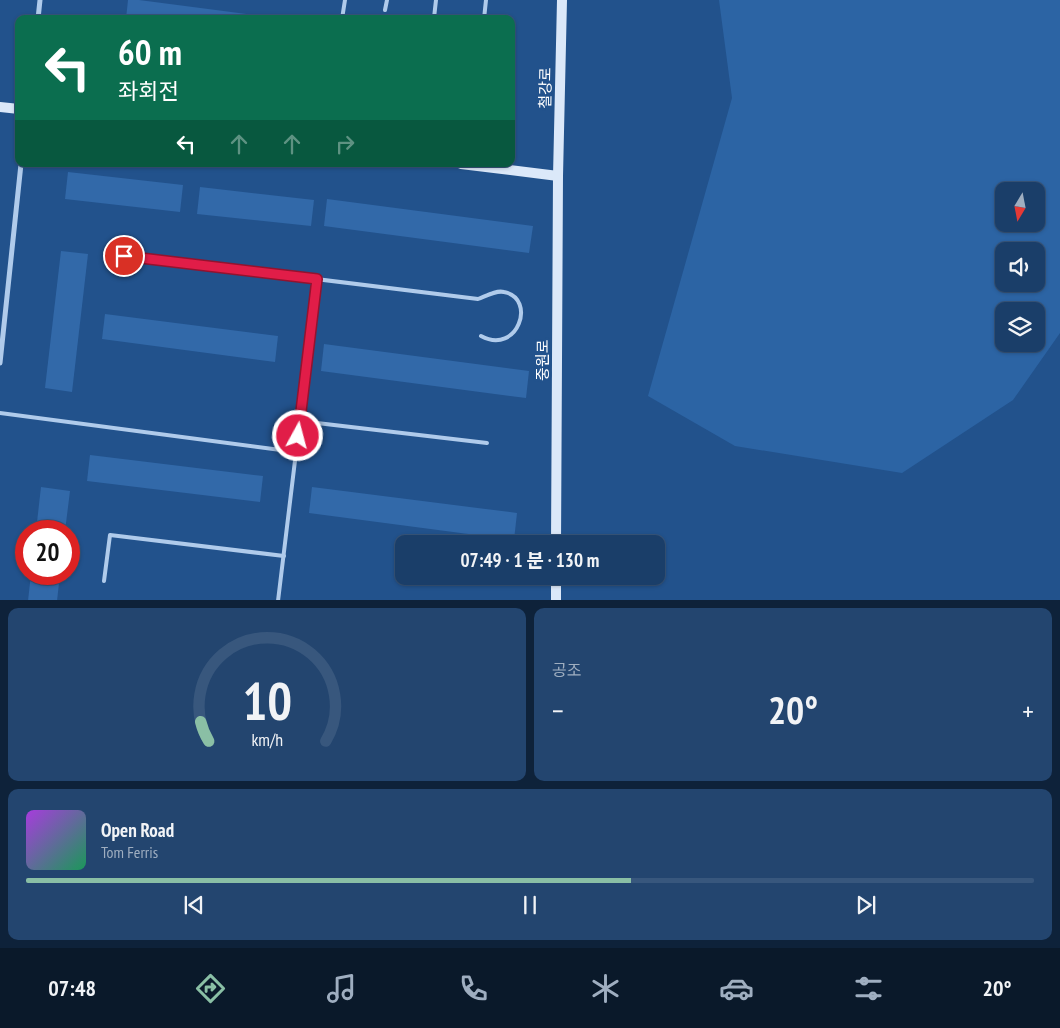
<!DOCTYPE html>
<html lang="ko">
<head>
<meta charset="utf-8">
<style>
  body { margin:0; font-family:"PT Sans Narrow","Noto Sans KR",sans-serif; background:#23456f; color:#f1f3f6; height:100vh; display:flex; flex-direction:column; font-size:19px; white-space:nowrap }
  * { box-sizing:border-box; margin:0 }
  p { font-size:16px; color:#9faec0 }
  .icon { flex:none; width:28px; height:28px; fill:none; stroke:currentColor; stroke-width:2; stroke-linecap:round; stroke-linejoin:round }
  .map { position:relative; height:600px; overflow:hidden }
  .details { display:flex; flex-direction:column; gap:8px; padding:8px; background:#0e223a; flex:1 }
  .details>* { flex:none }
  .hud { position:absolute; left:15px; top:15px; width:500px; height:152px; border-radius:10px; box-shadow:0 1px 4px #0004,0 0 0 1px #38577d; background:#0b6e4f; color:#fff; overflow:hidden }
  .needle { width:32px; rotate:190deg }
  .buttons { position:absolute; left:995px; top:182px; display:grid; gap:10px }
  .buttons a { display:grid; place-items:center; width:50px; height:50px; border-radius:10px; background:#1a3e69; box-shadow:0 1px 4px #0004,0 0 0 1px #38577d; font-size:25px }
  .speed { position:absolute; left:15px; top:520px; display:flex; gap:10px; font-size:25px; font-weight:700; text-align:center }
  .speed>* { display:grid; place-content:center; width:65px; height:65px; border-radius:50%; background:#1a3e69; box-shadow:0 1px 4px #0004,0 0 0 1px #38577d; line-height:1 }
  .speed .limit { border:8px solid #d22; background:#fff; color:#111 }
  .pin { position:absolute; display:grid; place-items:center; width:42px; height:42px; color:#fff; margin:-21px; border:2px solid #fff; border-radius:50%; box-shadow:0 1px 5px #0007 }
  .me { position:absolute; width:55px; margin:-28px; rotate:7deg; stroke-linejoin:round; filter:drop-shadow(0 0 4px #0008) }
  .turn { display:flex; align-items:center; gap:18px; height:105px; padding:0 20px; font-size:22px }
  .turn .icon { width:65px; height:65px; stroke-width:2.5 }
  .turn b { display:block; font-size:35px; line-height:42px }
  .lanes { display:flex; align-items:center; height:48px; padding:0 20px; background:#0003; justify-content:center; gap:25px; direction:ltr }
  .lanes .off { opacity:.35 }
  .big { font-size:38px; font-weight:700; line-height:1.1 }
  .details .tile { flex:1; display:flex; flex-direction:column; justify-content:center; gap:8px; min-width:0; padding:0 18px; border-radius:10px; background:#23456f }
  .details .dial { align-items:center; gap:0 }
  .dial svg { height:130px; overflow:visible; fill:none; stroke:#38577d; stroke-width:7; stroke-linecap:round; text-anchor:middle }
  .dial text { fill:#f1f3f6; stroke:none }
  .song { display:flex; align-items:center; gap:15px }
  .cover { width:60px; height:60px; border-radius:8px; background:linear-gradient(135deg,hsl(280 70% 55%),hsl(150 70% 35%)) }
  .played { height:5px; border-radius:2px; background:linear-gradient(90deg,#8abfa5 60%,#38577d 60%) }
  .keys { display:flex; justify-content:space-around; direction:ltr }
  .heat { display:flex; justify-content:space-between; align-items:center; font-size:28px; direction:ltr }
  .details .tiles { flex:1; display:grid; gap:8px; grid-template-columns:1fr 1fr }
  .tile:last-child { grid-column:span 2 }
  .trip { position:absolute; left:395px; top:535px; width:270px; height:50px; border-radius:10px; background:#1a3e69; box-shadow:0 1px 4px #0004,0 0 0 1px #38577d; font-weight:700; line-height:50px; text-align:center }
  .tabs { display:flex; height:80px; justify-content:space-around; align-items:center; background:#0a192a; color:#9faec0 }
  .tabs .icon { width:35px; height:35px }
  .tabs .active { color:#8abfa5 }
  .tabs b { font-size:22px; color:#f1f3f6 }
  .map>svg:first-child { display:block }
  .green { fill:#2c64a4; fill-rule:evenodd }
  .building { fill:#3269a9 }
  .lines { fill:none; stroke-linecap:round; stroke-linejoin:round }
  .lane { stroke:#b0cbeb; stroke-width:4 }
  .street { stroke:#b0cbeb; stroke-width:5 }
  .secondary { stroke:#dbe8f9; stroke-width:10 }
  .route-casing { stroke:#92132f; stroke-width:12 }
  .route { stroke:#e11d48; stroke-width:9 }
  .labels { text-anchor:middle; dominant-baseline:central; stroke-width:5; stroke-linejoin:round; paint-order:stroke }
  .street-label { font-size:15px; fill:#fff; stroke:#22528c }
</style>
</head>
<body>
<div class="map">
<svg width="1060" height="601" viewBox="0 0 1060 601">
  <rect width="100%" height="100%" fill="#22528c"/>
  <!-- green -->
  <path class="green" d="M 719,0 L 1060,0 L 1060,333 L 1013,400 L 902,473 L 735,446 L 648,396 L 732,98 ZM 1004,191 L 1036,191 L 1036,224 L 1004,224 ZM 1004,251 L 1036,251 L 1036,284 L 1004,284 ZM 1004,311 L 1036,311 L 1036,344 L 1004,344 Z"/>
  <!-- building -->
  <g class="building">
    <polygon points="128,0 139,0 285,19 126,19"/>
    <polygon points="68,172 183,185 180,212 65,199"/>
    <polygon points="200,187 314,200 311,226 197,214"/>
    <polygon points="327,199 533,226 529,253 324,226"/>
    <polygon points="61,251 88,254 72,392 45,388"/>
    <polygon points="105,314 278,336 275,362 102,339"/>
    <polygon points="324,344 529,371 526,398 321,371"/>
    <polygon points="90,455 263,476 260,502 87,481"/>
    <polygon points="41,487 70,491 65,531 36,531"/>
    <polygon points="312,487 517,513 514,540 309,513"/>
    <polygon points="31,574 60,574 57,601 28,601"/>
  </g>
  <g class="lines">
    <!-- lane -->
    <g class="lane">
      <polyline points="385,10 387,0"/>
      <polyline points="434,18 436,0"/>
      <polyline points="342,19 345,0"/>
      <polyline points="484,19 486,0"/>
      <path d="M 105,253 L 478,299 C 486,296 496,290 504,292 C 537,298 518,356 481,336"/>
      <polyline points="0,413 296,452"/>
      <polyline points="300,421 487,443"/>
      <polyline points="104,581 110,535 284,556"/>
      <polyline points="278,601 317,279"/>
    </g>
    <!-- street -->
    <g class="street">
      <polyline points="38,19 40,0"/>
      <polyline points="0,363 21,164"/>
    </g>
    <!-- secondary -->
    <g class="secondary">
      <polyline points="0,107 19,109"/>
      <polyline points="461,164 558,176"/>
      <polyline points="556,544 558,176 562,0"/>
      <polyline points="556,601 556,576"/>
    </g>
  </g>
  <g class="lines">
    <defs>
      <polyline id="route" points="124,256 317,279 298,436"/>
    </defs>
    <!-- route casing -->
    <use href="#route" class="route-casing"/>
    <!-- route -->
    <use href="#route" class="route"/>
  </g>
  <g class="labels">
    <!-- street labels -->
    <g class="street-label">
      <text transform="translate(545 88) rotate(-89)">철강로</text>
      <text transform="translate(542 360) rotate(-90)">중원로</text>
    </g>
  </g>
</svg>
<div class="buttons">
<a><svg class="needle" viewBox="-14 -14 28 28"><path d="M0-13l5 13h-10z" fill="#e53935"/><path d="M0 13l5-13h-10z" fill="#9faec0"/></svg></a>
<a><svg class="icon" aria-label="sound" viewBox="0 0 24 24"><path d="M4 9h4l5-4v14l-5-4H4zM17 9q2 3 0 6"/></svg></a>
<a><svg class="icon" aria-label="layers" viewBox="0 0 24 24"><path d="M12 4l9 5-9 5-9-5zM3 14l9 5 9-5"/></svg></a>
</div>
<div class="speed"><div class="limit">20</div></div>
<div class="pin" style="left:124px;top:256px;background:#d93025"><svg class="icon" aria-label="arrive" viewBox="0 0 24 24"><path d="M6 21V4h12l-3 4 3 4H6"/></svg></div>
<svg class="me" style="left:298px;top:436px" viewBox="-20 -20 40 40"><circle r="17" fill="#e11d48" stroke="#fff" stroke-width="3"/><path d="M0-11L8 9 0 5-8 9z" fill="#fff"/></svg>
<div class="trip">07:49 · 1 분 · 130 m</div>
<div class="hud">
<div class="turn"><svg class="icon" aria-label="left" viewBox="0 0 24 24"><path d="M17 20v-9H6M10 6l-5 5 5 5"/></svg><div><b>60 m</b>좌회전</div></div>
<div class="lanes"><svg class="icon" aria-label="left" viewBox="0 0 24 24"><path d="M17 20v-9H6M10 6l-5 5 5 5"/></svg><svg class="icon off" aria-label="ahead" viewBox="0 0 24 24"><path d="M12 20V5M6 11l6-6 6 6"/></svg><svg class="icon off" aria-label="ahead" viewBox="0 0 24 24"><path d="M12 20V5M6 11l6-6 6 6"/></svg><svg class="icon off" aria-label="right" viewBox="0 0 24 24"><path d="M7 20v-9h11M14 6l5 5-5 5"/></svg></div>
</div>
</div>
<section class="details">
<div class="tiles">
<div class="tile dial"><svg viewBox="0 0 100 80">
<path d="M14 69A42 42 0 1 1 86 69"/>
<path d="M14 69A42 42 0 0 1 9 57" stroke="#8abfa5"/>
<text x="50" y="56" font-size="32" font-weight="700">10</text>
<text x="50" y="72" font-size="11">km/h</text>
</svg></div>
<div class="tile"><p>공조</p>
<div class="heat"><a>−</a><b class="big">20°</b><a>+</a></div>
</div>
<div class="tile">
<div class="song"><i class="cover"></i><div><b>Open Road</b><p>Tom Ferris</p></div></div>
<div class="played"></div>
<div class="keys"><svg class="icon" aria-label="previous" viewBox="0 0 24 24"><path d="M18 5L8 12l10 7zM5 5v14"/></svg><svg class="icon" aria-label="pause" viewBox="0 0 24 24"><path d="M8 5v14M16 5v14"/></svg><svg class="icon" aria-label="next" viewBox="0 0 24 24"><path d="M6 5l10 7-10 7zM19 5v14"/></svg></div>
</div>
</div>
</section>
<nav class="tabs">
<b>07:48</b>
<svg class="icon active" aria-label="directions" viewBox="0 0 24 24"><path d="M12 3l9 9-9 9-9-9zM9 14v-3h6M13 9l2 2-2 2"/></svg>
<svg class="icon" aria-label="music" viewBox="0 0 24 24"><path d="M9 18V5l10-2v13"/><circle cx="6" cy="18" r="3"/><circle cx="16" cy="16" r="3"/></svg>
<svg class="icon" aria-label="phone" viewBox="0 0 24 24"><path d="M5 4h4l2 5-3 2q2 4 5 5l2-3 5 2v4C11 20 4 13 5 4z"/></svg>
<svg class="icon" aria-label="climate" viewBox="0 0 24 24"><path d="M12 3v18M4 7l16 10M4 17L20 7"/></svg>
<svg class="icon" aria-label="car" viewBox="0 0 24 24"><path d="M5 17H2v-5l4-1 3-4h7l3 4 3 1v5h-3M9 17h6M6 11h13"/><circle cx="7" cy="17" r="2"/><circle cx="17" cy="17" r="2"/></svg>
<svg class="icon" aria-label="filters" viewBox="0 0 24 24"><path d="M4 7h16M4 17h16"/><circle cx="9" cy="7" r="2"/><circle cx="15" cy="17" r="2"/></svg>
<b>20°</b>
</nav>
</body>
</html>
